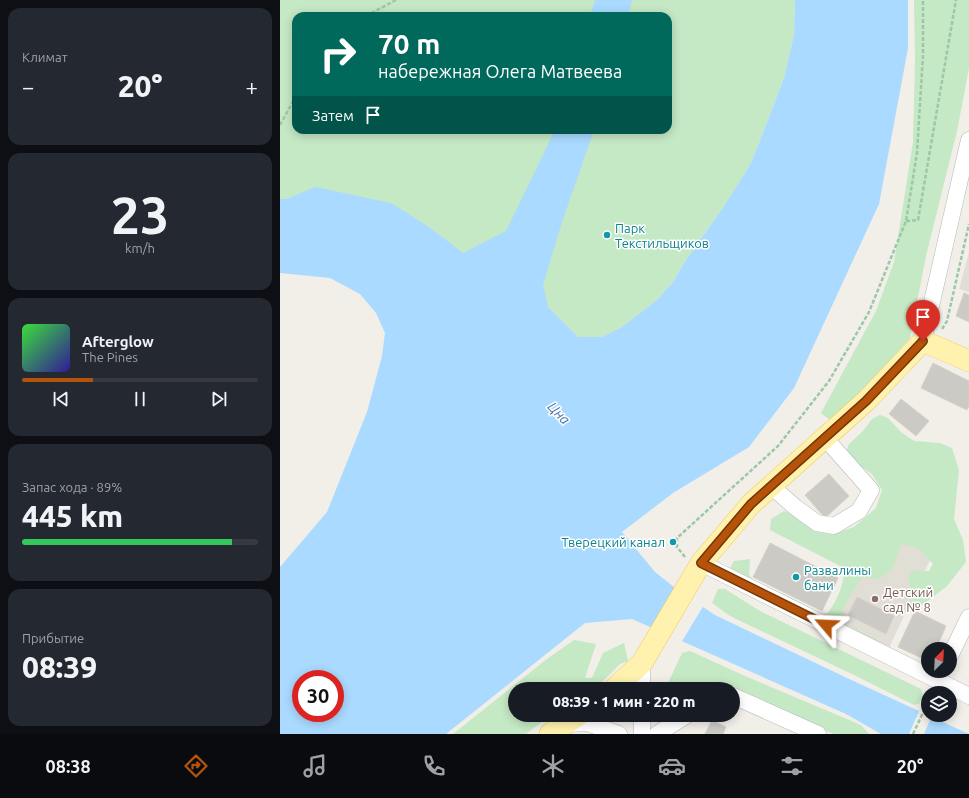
<!DOCTYPE html>
<html lang="ru">
<head>
<meta charset="utf-8">
<style>
  body { margin:0; font-family:Ubuntu,sans-serif; background:#242831; color:#f1f3f6; height:100vh; display:flex; flex-direction:column; font-size:15px; white-space:nowrap }
  * { box-sizing:border-box; margin:0 }
  p { font-size:13px; color:#9ea1a6 }
  .icon { flex:none; width:22px; height:22px; fill:none; stroke:currentColor; stroke-width:2; stroke-linecap:round; stroke-linejoin:round }
  .map { position:relative; flex:1; overflow:hidden }
  .panel { display:flex; flex-direction:column; gap:8px; padding:8px; background:#0d0f14; width:280px }
  .panel>* { flex:none }
  .hud { position:absolute; left:12px; top:12px; width:380px; height:122px; border-radius:12px; box-shadow:0 2px 10px #0003; background:#00695c; color:#fff; overflow:hidden }
  .needle { width:26px; rotate:24deg }
  .tools { position:absolute; left:641px; top:642px; display:grid; gap:8px }
  .tools a { display:grid; place-items:center; width:36px; height:36px; border-radius:50%; background:#171b24; box-shadow:0 2px 10px #0003; font-size:20px }
  .speed { position:absolute; left:12px; top:670px; display:flex; gap:8px; font-size:20px; font-weight:700; text-align:center }
  .speed>* { display:grid; place-content:center; width:52px; height:52px; border-radius:50%; background:#171b24; box-shadow:0 2px 10px #0003; line-height:1 }
  .speed .limit { border:6px solid #d22; background:#fff; color:#111 }
  .pin { position:absolute; display:grid; place-items:center; width:34px; height:34px; color:#fff; margin:-41px -17px; border-radius:50% 50% 50% 0; rotate:-45deg; box-shadow:0 0 4px #0007 }
  .pin .icon { rotate:45deg }
  .me { position:absolute; width:44px; margin:-22px; rotate:296deg; stroke-linejoin:round; filter:drop-shadow(0 0 3px #0008) }
  .turn { display:flex; align-items:center; gap:14px; height:84px; padding:0 20px; font-size:18px }
  .turn .icon { width:52px; height:52px; stroke-width:2.5 }
  .turn b { display:block; font-size:28px; line-height:34px }
  .then { display:flex; align-items:center; height:38px; padding:0 20px; background:#0003; gap:8px; font-size:15px }
  .big { font-size:30px; font-weight:800; line-height:1.1 }
  .panel .card { flex:1; display:flex; flex-direction:column; justify-content:center; gap:6px; min-width:0; padding:0 14px; border-radius:12px; background:#242831 }
  .panel .dial { align-items:center; gap:0 }
  .dial b { font-size:52px; line-height:1 }
  .song { display:flex; align-items:center; gap:12px }
  .cover { width:48px; height:48px; border-radius:6px; background:linear-gradient(135deg,hsl(120 70% 55%),hsl(250 70% 35%)) }
  .played { height:4px; border-radius:2px; background:linear-gradient(90deg,#b45309 30%,#363941 30%) }
  .keys { display:flex; justify-content:space-around; direction:ltr }
  .heat { display:flex; justify-content:space-between; align-items:center; font-size:22px; direction:ltr }
  .charge { height:6px; border-radius:3px; background:linear-gradient(90deg,#34c759 89%,#363941 0) }
  .trip { position:absolute; left:228px; top:682px; width:232px; height:40px; border-radius:20px; background:#171b24; box-shadow:0 2px 10px #0003; font-weight:800; line-height:40px; text-align:center }
  .menu { display:flex; height:64px; justify-content:space-around; align-items:center; background:#090b0e; color:#9ea1a6 }
  .menu .icon { width:28px; height:28px }
  .menu .on { color:#b45309 }
  .menu b { font-size:18px; color:#f1f3f6 }
  main { display:flex; flex:1; min-height:0 }
  .map>svg:first-child { display:block }
  .education { fill:#e1ded6 }
  .green { fill:#c5e8c5; fill-rule:evenodd }
  .water { fill:#aadaff; fill-rule:evenodd }
  .pier { fill:#f1efe8 }
  .building { fill:#cccac5; stroke:#d6d1c6 }
  .lines { fill:none; stroke-linecap:round; stroke-linejoin:round }
  .minor-casing { stroke:#b5b8bc; stroke-width:17 }
  .major-casing { stroke:#f2c960; stroke-width:22 }
  .path { stroke:#9cc7a9; stroke-width:2.5; stroke-dasharray:4 2; stroke-linecap:butt }
  .minor { stroke:#fff; stroke-width:16 }
  .major { stroke:#fff2af; stroke-width:21 }
  .route-casing { stroke:#753606; stroke-width:10 }
  .route { stroke:#b45309; stroke-width:7 }
  .culture-dot { fill:#0f9aa8; stroke:#fff; stroke-width:1.5 }
  .education-dot { fill:#8d6e63; stroke:#fff; stroke-width:1.5 }
  .labels { text-anchor:middle; dominant-baseline:central; stroke-width:3; stroke-linejoin:round; paint-order:stroke }
  .culture-label { font-size:13px; fill:#0d838f; stroke:#fff; text-anchor:start }
  .education-label { font-size:13px; fill:#785e54; stroke:#fff; text-anchor:start }
  .water-label { font-size:14px; font-style:italic; fill:#4174aa; stroke:#fff }
</style>
</head>
<body>
<main>
<section class="panel">
<div class="card"><p>Климат</p>
<div class="heat"><a>−</a><b class="big">20°</b><a>+</a></div>
</div>
<div class="card dial"><b>23</b><p>km/h</p></div>
<div class="card">
<div class="song"><i class="cover"></i><div><b>Afterglow</b><p>The Pines</p></div></div>
<div class="played"></div>
<div class="keys"><svg class="icon" aria-label="previous" viewBox="0 0 24 24"><path d="M18 5L8 12l10 7zM5 5v14"/></svg><svg class="icon" aria-label="pause" viewBox="0 0 24 24"><path d="M8 5v14M16 5v14"/></svg><svg class="icon" aria-label="next" viewBox="0 0 24 24"><path d="M6 5l10 7-10 7zM19 5v14"/></svg></div>
</div>
<div class="card"><p>Запас хода · 89%</p><b class="big">445 km</b><div class="charge"></div></div>
<div class="card"><p>Прибытие</p><b class="big">08:39</b></div>
</section>
<div class="map">
<svg width="689" height="734" viewBox="0 0 689 734">
  <rect width="100%" height="100%" fill="#f1efe8"/>
  <!-- education -->
  <g class="education">
    <polygon points="689,252 689,292 679,289"/>
    <polygon points="606,527 654,551 609,648 548,618"/>
  </g>
  <!-- green -->
  <g class="green">
    <path d="M 0,0 L 515,0 L 514,35 L 504,78 L 479,143 L 470,165 L 444,206 L 404,263 L 393,282 L 378,299 L 342,327 L 322,337 L 298,337 L 253,292 L 182,253 L 149,227 L 9,198 L 0,199 ZM 16,16 L 388,16 L 388,130 L 16,130 Z"/>
    <polygon points="634,0 689,0 689,68 677,131 646,256 630,338 579,395 550,420 541,413 596,311 614,262 633,142 635,60"/>
    <path d="M 600,415 L 608,418 L 621,432 L 634,441 L 660,443 L 672,448 L 679,470 L 674,519 L 683,540 L 686,562 L 667,586 L 645,603 L 630,608 L 631,590 L 628,578 L 632,571 L 649,571 L 653,564 L 638,548 L 621,544 L 612,570 L 598,579 L 583,577 C 575,588 559,609 562,623 L 598,640 L 597,645 L 449,570 L 454,561 L 470,559 L 469,575 L 474,581 L 508,596 L 542,614 L 548,613 C 558,598 564,586 564,568 L 490,530 L 491,519 L 504,511 L 518,517 L 540,530 L 557,533 L 574,527 L 596,508 L 602,490 L 592,474 L 573,461 L 566,453 L 569,444 L 583,431 L 592,419 Z"/>
    <polygon points="438,589 445,589 480,611 641,689 643,696 639,704 634,705 574,675 450,616 432,603"/>
    <polygon points="294,640 316,644 305,678 312,678 323,653 344,643 348,661 340,664 315,689 235,689 235,715 271,715 246,734 173,734 267,659"/>
    <polygon points="410,651 465,676 581,725 589,734 554,734 486,706 448,688 386,689 389,681 402,653"/>
  </g>
  <!-- water -->
  <g class="water">
    <polygon points="315,0 352,0 348,16 310,16"/>
    <path d="M 515,0 L 628,0 L 628,48 L 599,204 L 514,388 L 469,447 L 393,493 L 342,532 L 375,572 L 399,591 L 435,615 L 567,678 L 689,734 L 601,734 L 566,714 L 352,619 L 305,623 L 166,734 L 0,734 L 0,567 L 47,512 L 87,412 L 102,356 L 105,333 L 96,313 L 80,294 L 50,278 L 0,273 L 0,199 L 9,198 L 35,187 L 111,203 L 149,227 L 183,253 L 226,231 L 275,130 L 314,130 L 282,222 L 263,285 L 268,307 L 298,337 L 322,337 L 342,327 L 378,299 L 393,282 L 404,263 L 444,206 L 470,165 L 479,143 L 504,78 L 514,35 ZM 21,679 L 55,679 L 55,713 L 21,713 Z"/>
  </g>
  <!-- pier -->
  <g class="pier">
    <polygon points="404,591 424,605 401,643 377,632"/>
    <polygon points="640,709 648,713 648,715 652,715 644,734 629,734"/>
  </g>
  <!-- building -->
  <g class="building">
    <polygon points="684,293 689,295 689,322 676,316"/>
    <polygon points="653,363 689,381 689,406 687,410 641,388"/>
    <polygon points="621,399 649,421 636,436 609,414"/>
    <polygon points="549,474 569,496 545,518 525,495"/>
    <polygon points="490,543 558,578 542,611 473,577"/>
    <polygon points="577,597 614,616 606,634 568,615"/>
    <polygon points="635,611 666,626 656,649 648,649 648,661 618,647"/>
    <polygon points="432,720 446,727 443,734 425,734"/>
  </g>
  <g class="lines">
    <defs>
      <g id="minor">
        <polyline points="643,341 689,140"/>
        <polyline points="491,486 515,507 537,523 554,526 579,511 591,490 545,438"/>
        <polyline points="421,563 689,696"/>
        <polyline points="670,656 689,617"/>
        <polyline points="362,689 362,663"/>
        <polyline points="453,696 538,734"/>
        <polyline points="287,724 307,723 339,734"/>
        <polyline points="362,734 362,715"/>
        <polyline points="377,734 407,715"/>
      </g>
      <g id="major">
        <polyline points="334,689 362,663 421,563 471,504 586,401 643,341 689,361"/>
        <polyline points="270,734 299,715"/>
      </g>
    </defs>
    <!-- minor casing -->
    <use href="#minor" class="minor-casing"/>
    <!-- major casing -->
    <use href="#major" class="major-casing"/>
    <!-- path -->
    <g class="path">
      <polyline points="86,16 116,0"/>
      <polyline points="0,125 16,96"/>
      <polyline points="626,221 638,220 676,0"/>
      <polyline points="662,329 667,321 689,224"/>
      <polyline points="405,557 397,547 397,538 498,446 549,381 589,312 626,221 637,153 643,55 643,0"/>
      <polyline points="633,734 648,702"/>
    </g>
    <!-- minor -->
    <use href="#minor" class="minor"/>
    <!-- major -->
    <use href="#major" class="major"/>
  </g>
  <g class="lines">
    <defs>
      <polyline id="route" points="546,625 421,563 471,504 586,401 643,341"/>
    </defs>
    <!-- route casing -->
    <use href="#route" class="route-casing"/>
    <!-- route -->
    <use href="#route" class="route"/>
  </g>
  <!-- markers -->
  <g class="culture-dot">
    <circle cx="327" cy="235" r="4"/>
    <circle cx="393" cy="542" r="4"/>
    <circle cx="516" cy="577" r="4"/>
  </g>
  <circle class="education-dot" cx="595" cy="599" r="4"/>
  <g class="labels">
    <!-- culture labels -->
    <g class="culture-label">
      <text x="335" y="228">Парк<tspan x="335" dy="15">Текстильщиков</tspan></text>
      <text x="385" y="542" text-anchor="end">Тверецкий канал</text>
      <text x="524" y="570">Развалины<tspan x="524" dy="15">бани</tspan></text>
    </g>
    <!-- education labels -->
    <g class="education-label">
      <text x="603" y="592">Детский<tspan x="603" dy="15">сад № 8</tspan></text>
    </g>
    <!-- water labels -->
    <g class="water-label">
      <text transform="translate(279 413) rotate(46)">Цна</text>
    </g>
  </g>
</svg>
<div class="tools">
<a><svg class="needle" viewBox="-14 -14 28 28"><path d="M0-13l5 13h-10z" fill="#e53935"/><path d="M0 13l5-13h-10z" fill="#9ea1a6"/></svg></a>
<a><svg class="icon" aria-label="layers" viewBox="0 0 24 24"><path d="M12 4l9 5-9 5-9-5zM3 14l9 5 9-5"/></svg></a>
</div>
<div class="speed"><div class="limit">30</div></div>
<div class="pin" style="left:643px;top:341px;background:#d93025"><svg class="icon" aria-label="arrive" viewBox="0 0 24 24"><path d="M6 21V4h12l-3 4 3 4H6"/></svg></div>
<svg class="me" style="left:546px;top:625px" viewBox="-20 -20 40 40"><path d="M0-17L14 15 0 8-14 15z" fill="#b45309" stroke="#fff" stroke-width="4"/></svg>
<div class="trip">08:39 · 1 мин · 220 m</div>
<div class="hud">
<div class="turn"><svg class="icon" aria-label="right" viewBox="0 0 24 24"><path d="M7 20v-9h11M14 6l5 5-5 5"/></svg><div><b>70 m</b>набережная Олега Матвеева</div></div>
<div class="then">Затем<svg class="icon" aria-label="arrive" viewBox="0 0 24 24"><path d="M6 21V4h12l-3 4 3 4H6"/></svg></div>
</div>
</div>
</main>
<nav class="menu">
<b>08:38</b>
<svg class="icon on" aria-label="directions" viewBox="0 0 24 24"><path d="M12 3l9 9-9 9-9-9zM9 14v-3h6M13 9l2 2-2 2"/></svg>
<svg class="icon" aria-label="music" viewBox="0 0 24 24"><path d="M9 18V5l10-2v13"/><circle cx="6" cy="18" r="3"/><circle cx="16" cy="16" r="3"/></svg>
<svg class="icon" aria-label="phone" viewBox="0 0 24 24"><path d="M5 4h4l2 5-3 2q2 4 5 5l2-3 5 2v4C11 20 4 13 5 4z"/></svg>
<svg class="icon" aria-label="climate" viewBox="0 0 24 24"><path d="M12 3v18M4 7l16 10M4 17L20 7"/></svg>
<svg class="icon" aria-label="car" viewBox="0 0 24 24"><path d="M5 17H2v-5l4-1 3-4h7l3 4 3 1v5h-3M9 17h6M6 11h13"/><circle cx="7" cy="17" r="2"/><circle cx="17" cy="17" r="2"/></svg>
<svg class="icon" aria-label="filters" viewBox="0 0 24 24"><path d="M4 7h16M4 17h16"/><circle cx="9" cy="7" r="2"/><circle cx="15" cy="17" r="2"/></svg>
<b>20°</b>
</nav>
</body>
</html>
